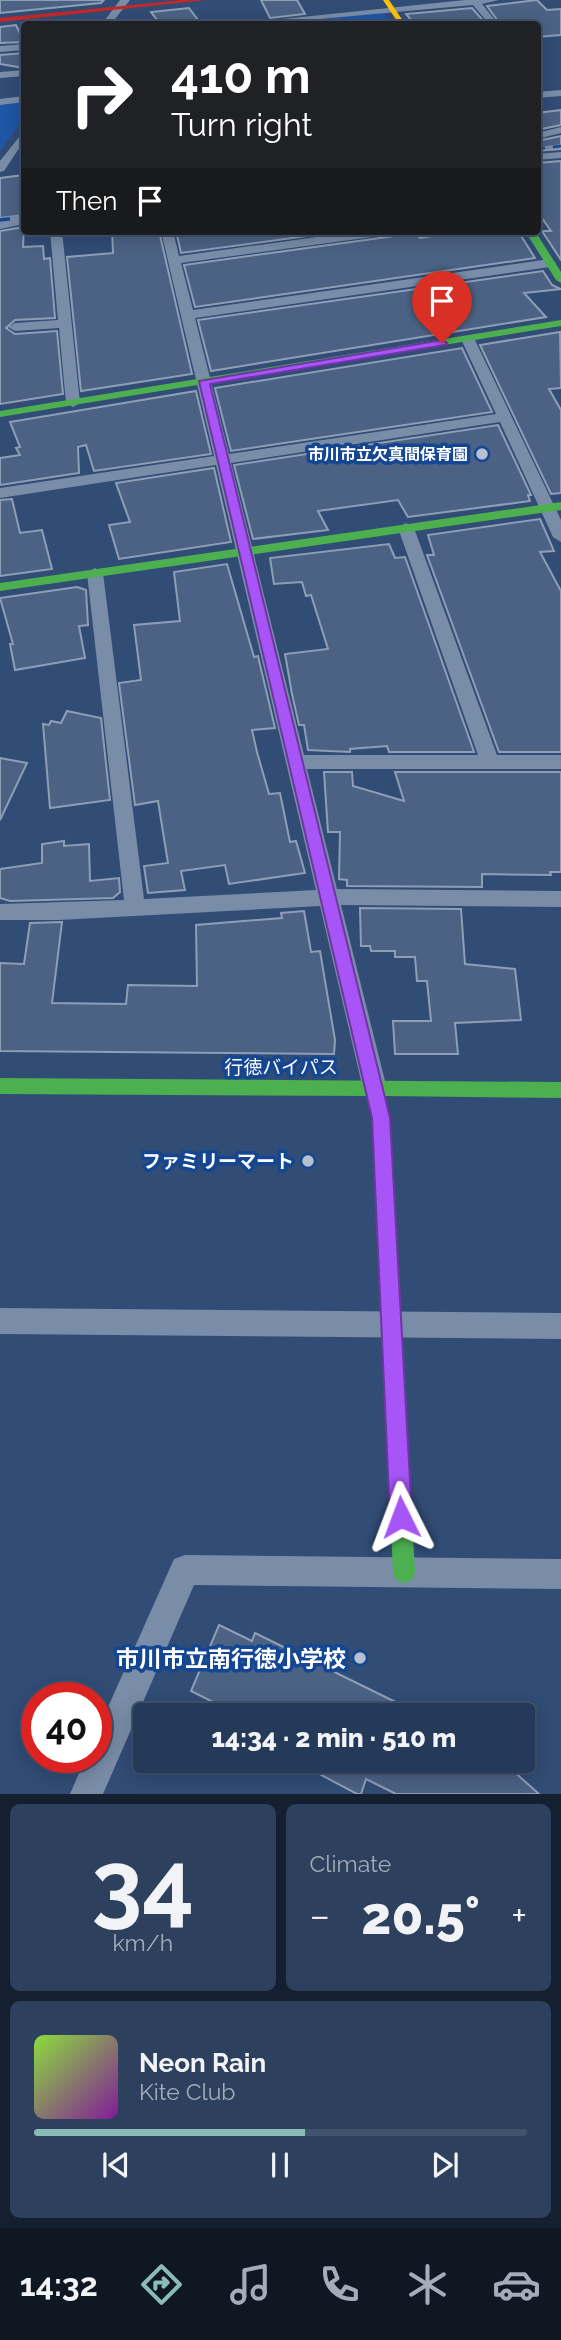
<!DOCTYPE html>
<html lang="en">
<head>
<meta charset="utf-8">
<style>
  body { margin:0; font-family:Raleway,"Noto Sans JP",sans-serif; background:#2d405e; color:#f1f3f6; height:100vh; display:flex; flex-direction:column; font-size:26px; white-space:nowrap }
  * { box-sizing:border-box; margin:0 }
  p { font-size:23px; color:#a3acba }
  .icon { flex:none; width:38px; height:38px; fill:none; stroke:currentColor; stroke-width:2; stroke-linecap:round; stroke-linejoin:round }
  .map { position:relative; height:1794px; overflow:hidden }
  .details { display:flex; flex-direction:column; gap:10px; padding:10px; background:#141f30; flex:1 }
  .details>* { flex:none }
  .hud { position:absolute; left:21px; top:21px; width:520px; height:214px; border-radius:7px; box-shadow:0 4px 18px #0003,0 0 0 2px #42536e; background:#202124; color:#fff; overflow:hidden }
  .speed { position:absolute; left:21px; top:1682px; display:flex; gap:14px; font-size:35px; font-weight:700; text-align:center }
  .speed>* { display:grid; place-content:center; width:91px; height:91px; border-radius:50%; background:#253958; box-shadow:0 4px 18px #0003,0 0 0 2px #42536e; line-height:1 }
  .speed .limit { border:10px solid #d22; background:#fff; color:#111 }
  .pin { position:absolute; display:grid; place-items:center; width:60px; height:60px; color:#fff; margin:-72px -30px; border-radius:50% 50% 50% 0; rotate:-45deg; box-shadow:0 0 7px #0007 }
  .pin .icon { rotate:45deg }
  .me { position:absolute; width:77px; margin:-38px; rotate:357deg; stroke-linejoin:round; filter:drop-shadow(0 0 5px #0008) }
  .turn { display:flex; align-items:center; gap:24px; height:147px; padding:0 35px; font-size:32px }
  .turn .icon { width:91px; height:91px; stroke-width:2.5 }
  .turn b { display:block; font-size:49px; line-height:60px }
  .then { display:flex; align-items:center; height:66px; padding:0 35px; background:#0003; gap:14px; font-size:26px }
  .big { font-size:52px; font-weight:800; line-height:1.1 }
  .details .card { flex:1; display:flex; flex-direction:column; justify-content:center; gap:10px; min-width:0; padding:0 24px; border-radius:10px; background:#2d405e }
  .details .dial { align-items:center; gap:0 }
  .dial b { font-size:91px; line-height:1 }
  .song { display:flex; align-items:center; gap:21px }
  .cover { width:84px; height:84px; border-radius:10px; background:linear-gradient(135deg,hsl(90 70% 55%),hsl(290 70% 35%)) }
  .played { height:7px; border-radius:4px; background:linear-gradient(90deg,#8bbbb9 55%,#42536e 55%) }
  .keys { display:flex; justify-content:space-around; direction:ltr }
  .heat { display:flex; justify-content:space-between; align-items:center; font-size:38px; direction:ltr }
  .details .tiles { flex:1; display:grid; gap:10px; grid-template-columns:1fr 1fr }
  .card:last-child { grid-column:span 2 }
  .trip { position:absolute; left:133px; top:1703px; width:402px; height:70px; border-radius:7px; background:#253958; box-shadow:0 4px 18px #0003,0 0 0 2px #42536e; font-weight:800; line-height:70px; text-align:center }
  .dock { display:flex; height:112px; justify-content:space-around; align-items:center; background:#0f1723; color:#a3acba }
  .dock .icon { width:49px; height:49px }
  .dock .active { color:#8bbbb9 }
  .dock b { font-size:32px; color:#f1f3f6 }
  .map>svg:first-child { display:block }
  .green { fill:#1f56a5 }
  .building { fill:#4b6284; stroke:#8e9eb6; stroke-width:2 }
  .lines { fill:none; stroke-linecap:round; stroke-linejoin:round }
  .street { fill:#798da8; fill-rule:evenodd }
  .fast { fill:#4caf50; fill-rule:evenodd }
  .slow { fill:#ffc107; fill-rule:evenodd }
  .jam { fill:#c62828; fill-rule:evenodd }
  .rail-far1-casing { stroke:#7b8da7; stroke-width:3.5 }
  .rail-casing { stroke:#7b8da7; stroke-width:5 }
  .rail-far1 { stroke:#144692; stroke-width:2.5; stroke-dasharray:8; stroke-linecap:butt }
  .rail { stroke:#144692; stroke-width:3.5; stroke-dasharray:10; stroke-linecap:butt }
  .route { fill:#a855f7; stroke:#6d37a1; stroke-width:2 }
  .poi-dot { fill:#b7c0cf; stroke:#144692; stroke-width:2.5 }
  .labels { text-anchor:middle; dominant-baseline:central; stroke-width:7; stroke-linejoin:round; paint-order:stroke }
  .far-poi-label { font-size:16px; font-weight:bold; fill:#fff; stroke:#144692; text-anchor:end }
  .street-label { font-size:19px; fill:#fff; stroke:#144692 }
  .poi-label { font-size:19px; font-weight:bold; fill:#fff; stroke:#144692; text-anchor:end }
  .near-poi-label { font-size:23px; font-weight:bold; fill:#fff; stroke:#144692; text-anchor:end }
</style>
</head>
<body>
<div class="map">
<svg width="561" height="1794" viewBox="0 0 561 1794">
  <rect width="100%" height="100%" fill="#314c75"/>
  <!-- green -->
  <g class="green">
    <polygon points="383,12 391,24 324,24 321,19"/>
    <polygon points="24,101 24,118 0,151 0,104"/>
  </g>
  <!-- building -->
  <g class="building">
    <polygon points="0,0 104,0 101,3 0,13"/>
    <polygon points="261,0 297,0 305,14 270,18"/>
    <polygon points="537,0 547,10 561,9 561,35 537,37 537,24 500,24 487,6"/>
    <polygon points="189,8 201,24 160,24 151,12"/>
    <polygon points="472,8 486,24 411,20 406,14"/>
    <polygon points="16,25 24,42 0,43 0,27"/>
    <polygon points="24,53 24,68 0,64 0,55"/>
    <polygon points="561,110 561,125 537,130 537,113"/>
    <polygon points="561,136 561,149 537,151 537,141"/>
    <polygon points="561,161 561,260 542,231 551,231 537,211 537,163"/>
    <polygon points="24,175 24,215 0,218 0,178"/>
    <polygon points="24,227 23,247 43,246 44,259 50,258 55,318 15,320 6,328 15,334 57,331 63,394 0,404 0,231"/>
    <polygon points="112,231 159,231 192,374 81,391 67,257 113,253"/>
    <polygon points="176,231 337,231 337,232 181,253"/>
    <polygon points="466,231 518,231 535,258 195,307 184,265 416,233 420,238"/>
    <polygon points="543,271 552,285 561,289 524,293 546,317 211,371 198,320"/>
    <polygon points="560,332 561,388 549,389 561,410 561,493 551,494 480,345"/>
    <polygon points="462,348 492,412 231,451 215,388"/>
    <polygon points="196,391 211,454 94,471 86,445 78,447 79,473 0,485 0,458 20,455 16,448 20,447 10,422"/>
    <polygon points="498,425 531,495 528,495 530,501 408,517 398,500 318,511 328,530 253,539 234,465"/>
    <polygon points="214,468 231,542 119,559 109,525 130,522 116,483"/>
    <polygon points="12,499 20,533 42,530 52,569 0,576 0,500"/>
    <polygon points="540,519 554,551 540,552 561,591 561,752 499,752 427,555 434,555 428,535"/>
    <polygon points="389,544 395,558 405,557 474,752 389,752 387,746 350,749 350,752 308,750 304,725 299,725 292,694 285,654 328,649 311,595 306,596 302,582 274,584 270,558"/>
    <polygon points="227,564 254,657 258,656 275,728 252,730 257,752 269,794 280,793 290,842 296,841 305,873 229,884 225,865 181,871 185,890 148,893 144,866 168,863 158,801 135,805 119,683 141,680 134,625 180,621 174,572"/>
    <polygon points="77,587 86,590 88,625 79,626 85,658 15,670 10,644 13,644 0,598"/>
    <polygon points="67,711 101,718 110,800 50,808 43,724 49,725 51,721 61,723"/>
    <polygon points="0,758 27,763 0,820"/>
    <polygon points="324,772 352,772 353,786 404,801 395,772 561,772 561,872 550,872 551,875 482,874 482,887 347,886 347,880 339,879 340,832 328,832"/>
    <polygon points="64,841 64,846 89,844 90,881 119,878 120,892 113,898 10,901 0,898 0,869 42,863 42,844"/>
    <polygon points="360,908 461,909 465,964 515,969 521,1020 455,1023 458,1054 395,1054 393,1021 431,1021 427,981 417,981 415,957 395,957 395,951 371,951 370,946 361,946"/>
    <polygon points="304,911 311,952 320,951 335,1040 334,1054 0,1051 0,963 24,964 30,923 62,922 52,1003 126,1004 128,985 197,986 196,925 282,918 281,913"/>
    <polygon points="219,1625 252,1641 255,1633 422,1715 239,1715 191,1691"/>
    <polygon points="293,1760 501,1760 539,1794 396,1794 366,1779 361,1794 357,1794"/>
  </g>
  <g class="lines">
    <!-- street -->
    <g class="street">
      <polygon points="120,0 130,0 111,24 102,24"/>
      <polygon points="465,0 499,0 482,4 498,24 489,24 473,5 265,24 236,24"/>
      <polygon points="24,44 24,50 0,52 0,46"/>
      <polygon points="24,70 24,76 0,78 0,72"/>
      <polygon points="561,90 561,96 537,98 537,92"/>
      <polygon points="24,96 24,102 0,105 0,99"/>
      <polygon points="561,127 561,133 537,139 537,133"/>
      <polygon points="24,131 24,141 4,171 0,172 0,161"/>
      <polygon points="561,152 561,158 537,160 537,154"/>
      <polygon points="24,217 24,224 0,229 0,221"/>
      <polygon points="50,231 62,231 80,403 73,407 66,403 59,328 15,331 8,327 15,323 58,320"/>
      <polygon points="161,231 173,231 179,256 360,231 393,231 387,235 181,263 193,310 550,259 556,263 550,267 195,318 229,454 496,414 461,339 473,336 561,520 561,542 553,537 500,422 231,463 304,755 478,755 398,528 406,523 414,528 497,755 561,755 561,769 307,769 337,889 561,891 561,907 341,905 387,1089 383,1096 375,1099 367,1096 363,1089 320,906 59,920 0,920 0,904 124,900 87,573 95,568 103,573 144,899 316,890 216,465 0,498 0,488 214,456"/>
      <polygon points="0,1308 561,1313 561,1339 0,1334"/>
      <polygon points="185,1555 561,1559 561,1589 194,1585 103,1794 70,1794 86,1757 96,1757 96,1734 174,1559"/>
    </g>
    <!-- fast -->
    <g class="fast">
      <polygon points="525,231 535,231 561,272 561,283 556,280"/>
      <polygon points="561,320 561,326 0,417 0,411"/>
      <polygon points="561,502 561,510 0,591 0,583"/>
      <polygon points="0,1078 561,1082 561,1098 385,1096 390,1118 415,1572 412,1580 404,1583 396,1580 393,1572 372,1118 368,1096 0,1094"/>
    </g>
    <!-- slow -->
    <polygon class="slow" points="383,0 389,0 405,24 399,24"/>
    <!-- jam -->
    <polygon class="jam" points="182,0 206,0 0,22 0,18"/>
    <defs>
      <polyline id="rail-far1" points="537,149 561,146"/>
      <polyline id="rail" points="0,220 24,217"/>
    </defs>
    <!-- rail-far1 casing -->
    <use href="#rail-far1" class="rail-far1-casing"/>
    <!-- rail casing -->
    <use href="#rail" class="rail-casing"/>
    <!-- rail-far1 -->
    <use href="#rail-far1" class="rail-far1"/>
    <!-- rail -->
    <use href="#rail" class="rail"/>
  </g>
  <!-- route -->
  <polygon class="route" points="442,340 447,343 445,345 210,384 390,1118 412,1517 409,1525 401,1528 393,1525 390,1517 372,1118 199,381"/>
  <!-- markers -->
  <g class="poi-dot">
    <circle cx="482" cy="454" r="7"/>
    <circle cx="308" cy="1161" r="7"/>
    <circle cx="360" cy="1658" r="7"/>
  </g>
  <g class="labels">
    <!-- far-poi labels -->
    <g class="far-poi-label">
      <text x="468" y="454">市川市立欠真間保育園</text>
    </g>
    <!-- street labels -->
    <g class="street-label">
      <text x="281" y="1067">行徳バイパス</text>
    </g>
    <!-- poi labels -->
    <g class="poi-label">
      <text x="294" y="1161">ファミリーマート</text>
    </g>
    <!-- near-poi labels -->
    <g class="near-poi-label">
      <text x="346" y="1658">市川市立南行徳小学校</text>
    </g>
  </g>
</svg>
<div class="speed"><div class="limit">40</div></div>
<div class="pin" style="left:442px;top:343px;background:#d93025"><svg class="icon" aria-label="arrive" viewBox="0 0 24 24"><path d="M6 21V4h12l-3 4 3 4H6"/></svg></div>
<svg class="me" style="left:401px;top:1517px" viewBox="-20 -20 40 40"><path d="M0-17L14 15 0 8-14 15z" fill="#a855f7" stroke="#fff" stroke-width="4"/></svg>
<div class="trip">14:34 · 2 min · 510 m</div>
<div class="hud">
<div class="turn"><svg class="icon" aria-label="right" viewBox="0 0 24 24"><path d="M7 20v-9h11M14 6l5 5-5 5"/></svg><div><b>410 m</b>Turn right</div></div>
<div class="then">Then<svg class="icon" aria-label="arrive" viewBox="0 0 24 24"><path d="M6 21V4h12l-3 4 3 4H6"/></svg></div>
</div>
</div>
<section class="details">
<div class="tiles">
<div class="card dial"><b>34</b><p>km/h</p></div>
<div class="card"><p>Climate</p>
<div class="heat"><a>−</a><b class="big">20.5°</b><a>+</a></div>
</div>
<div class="card">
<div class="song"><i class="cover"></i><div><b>Neon Rain</b><p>Kite Club</p></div></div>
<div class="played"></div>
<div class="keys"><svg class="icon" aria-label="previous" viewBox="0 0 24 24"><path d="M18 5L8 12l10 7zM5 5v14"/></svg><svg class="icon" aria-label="pause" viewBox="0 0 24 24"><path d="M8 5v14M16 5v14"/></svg><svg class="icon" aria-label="next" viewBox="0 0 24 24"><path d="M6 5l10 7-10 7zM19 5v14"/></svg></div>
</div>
</div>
</section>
<nav class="dock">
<b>14:32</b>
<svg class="icon active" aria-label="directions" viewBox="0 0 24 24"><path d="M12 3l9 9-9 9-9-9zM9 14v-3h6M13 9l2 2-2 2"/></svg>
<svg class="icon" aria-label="music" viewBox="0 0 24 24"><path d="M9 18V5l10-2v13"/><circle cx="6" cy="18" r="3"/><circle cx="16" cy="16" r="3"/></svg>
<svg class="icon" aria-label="phone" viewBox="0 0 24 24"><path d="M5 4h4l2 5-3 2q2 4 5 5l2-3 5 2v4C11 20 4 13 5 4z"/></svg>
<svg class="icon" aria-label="climate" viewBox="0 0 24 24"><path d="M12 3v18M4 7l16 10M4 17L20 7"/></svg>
<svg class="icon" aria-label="car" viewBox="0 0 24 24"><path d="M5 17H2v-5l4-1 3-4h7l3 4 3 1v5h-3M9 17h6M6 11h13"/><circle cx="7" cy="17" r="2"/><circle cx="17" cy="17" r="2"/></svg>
</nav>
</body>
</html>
